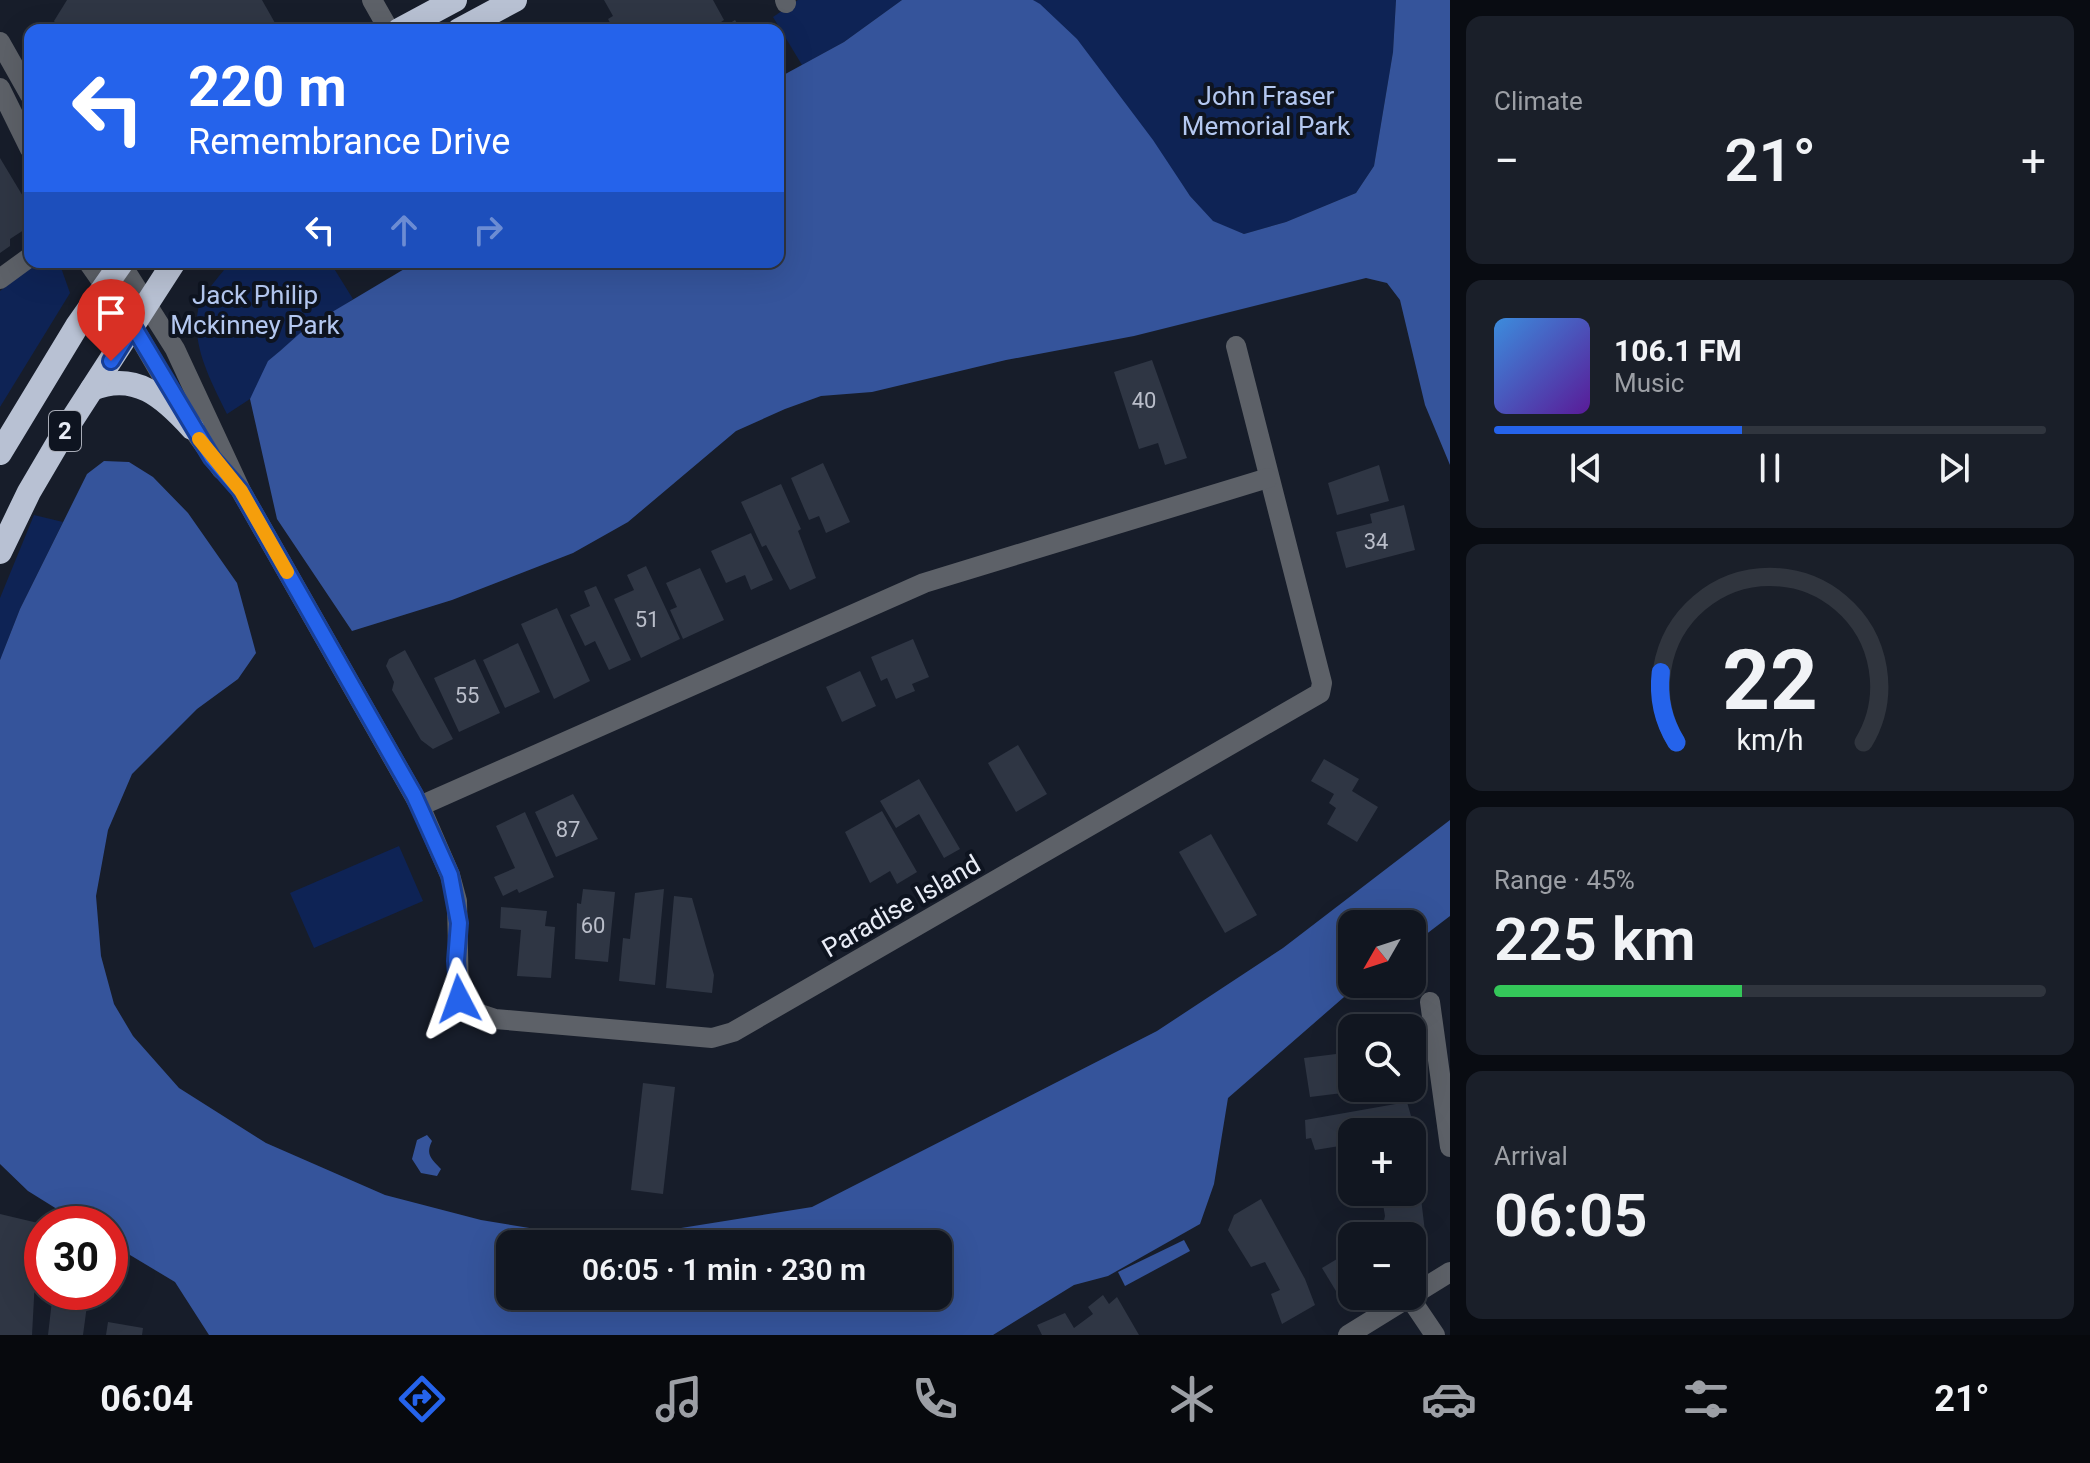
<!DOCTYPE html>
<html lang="en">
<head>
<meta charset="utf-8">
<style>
  body { margin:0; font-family:Roboto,sans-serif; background:#1a1f29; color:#f1f3f6; height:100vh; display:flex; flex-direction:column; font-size:30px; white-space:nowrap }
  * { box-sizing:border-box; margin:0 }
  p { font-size:26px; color:#9c9fa5 }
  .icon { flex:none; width:44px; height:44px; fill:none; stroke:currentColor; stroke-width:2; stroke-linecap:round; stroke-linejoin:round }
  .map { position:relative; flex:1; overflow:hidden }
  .panel { display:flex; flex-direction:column; gap:16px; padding:16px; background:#090c12; width:640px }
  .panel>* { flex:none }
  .hud { position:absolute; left:24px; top:24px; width:760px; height:244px; border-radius:16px; box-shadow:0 8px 32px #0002,0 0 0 2px #30353e; background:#2563eb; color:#fff; overflow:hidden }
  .needle { width:52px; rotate:231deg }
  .fabs { position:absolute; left:1338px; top:910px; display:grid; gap:16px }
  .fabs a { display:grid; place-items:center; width:88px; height:88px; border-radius:16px; background:#111620; box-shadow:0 8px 32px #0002,0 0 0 2px #30353e; font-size:40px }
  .speed { position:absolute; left:24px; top:1206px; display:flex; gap:16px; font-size:40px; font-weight:700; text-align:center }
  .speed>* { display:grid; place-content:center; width:104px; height:104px; border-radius:50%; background:#111620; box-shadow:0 8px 32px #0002,0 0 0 2px #30353e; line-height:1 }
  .speed .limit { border:12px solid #d22; background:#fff; color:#111 }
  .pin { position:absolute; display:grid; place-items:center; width:68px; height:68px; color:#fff; margin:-82px -34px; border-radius:50% 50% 50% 0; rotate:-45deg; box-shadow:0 0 8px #0007 }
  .pin .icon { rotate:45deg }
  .me { position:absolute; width:88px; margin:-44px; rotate:356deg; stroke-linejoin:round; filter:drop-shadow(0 0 6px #0008) }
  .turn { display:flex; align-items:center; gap:28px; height:168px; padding:0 32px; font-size:36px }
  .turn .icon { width:104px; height:104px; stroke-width:2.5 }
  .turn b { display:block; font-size:56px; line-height:68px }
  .lanes { display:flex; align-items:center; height:76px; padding:0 32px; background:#0003; justify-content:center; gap:40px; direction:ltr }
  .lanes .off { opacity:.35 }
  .big { font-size:60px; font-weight:600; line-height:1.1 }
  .panel .card { flex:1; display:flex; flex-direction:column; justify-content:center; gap:12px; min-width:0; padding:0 28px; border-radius:16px; background:#1a1f29 }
  .panel .dial { align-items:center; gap:0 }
  .dial svg { height:208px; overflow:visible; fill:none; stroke:#30353e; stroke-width:7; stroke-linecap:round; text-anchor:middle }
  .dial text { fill:#f1f3f6; stroke:none }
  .song { display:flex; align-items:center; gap:24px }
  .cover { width:96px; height:96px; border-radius:12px; background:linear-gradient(135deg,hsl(210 70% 55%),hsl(270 70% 35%)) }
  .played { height:8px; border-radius:4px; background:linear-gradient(90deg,#2563eb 45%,#30353e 45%) }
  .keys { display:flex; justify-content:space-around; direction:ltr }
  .heat { display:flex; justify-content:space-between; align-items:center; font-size:44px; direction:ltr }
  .charge { height:12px; border-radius:6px; background:linear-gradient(90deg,#34c759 45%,#30353e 0) }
  .trip { position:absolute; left:496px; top:1230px; width:456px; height:80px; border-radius:16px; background:#111620; box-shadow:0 8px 32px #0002,0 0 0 2px #30353e; font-weight:600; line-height:80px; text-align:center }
  .tab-bar { display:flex; height:128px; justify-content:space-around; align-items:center; background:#07090d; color:#9c9fa5 }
  .tab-bar .icon { width:56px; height:56px }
  .tab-bar .active { color:#2563eb }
  .tab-bar b { font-size:36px; color:#f1f3f6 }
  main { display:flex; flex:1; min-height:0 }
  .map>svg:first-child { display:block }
  .green { fill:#0e2355 }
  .water { fill:#35549b; fill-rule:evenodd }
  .building { fill:#2f3644 }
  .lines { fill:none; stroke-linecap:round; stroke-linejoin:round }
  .minor { stroke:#5d6168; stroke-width:20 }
  .highway { stroke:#b8c1d3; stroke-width:24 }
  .route-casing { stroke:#184099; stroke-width:20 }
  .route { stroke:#2563eb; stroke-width:14 }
  .slow { stroke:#f59e0b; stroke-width:14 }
  .labels { text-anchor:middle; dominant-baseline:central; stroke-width:8; stroke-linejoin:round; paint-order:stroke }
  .number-label { font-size:22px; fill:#babeca }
  .shield { fill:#0e1420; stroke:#a7abb6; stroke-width:2 }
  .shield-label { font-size:24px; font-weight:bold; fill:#e8ecf6 }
  .park-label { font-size:26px; fill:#b4c8f0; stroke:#0e1420 }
  .street-label { font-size:26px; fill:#e8ecf6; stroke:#0e1420 }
</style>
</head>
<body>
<main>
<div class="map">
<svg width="1450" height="1335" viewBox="0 0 1450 1335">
  <rect width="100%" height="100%" fill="#171d2a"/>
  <!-- green -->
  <g class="green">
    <polygon points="798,0 902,0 844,42 802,65 773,17"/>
    <polygon points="1033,0 1396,0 1393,52 1374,166 1356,193 1286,222 1244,234 1213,222 1190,196 1120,98"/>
    <polygon points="37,262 59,262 70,293 0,407 0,291"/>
    <path d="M 230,262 L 330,262 L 353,299 L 280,351 L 250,399 L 227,414 C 212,383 191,346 198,310 C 201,295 221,275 230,262 Z"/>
    <polygon points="34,515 63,522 20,609 0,660 0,598"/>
    <polygon points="399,846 423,901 314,948 290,893"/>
  </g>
  <!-- water -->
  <g class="water">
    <polygon points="902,0 1033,0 1040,4 1077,39 1153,140 1190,196 1213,221 1244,234 1286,222 1356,193 1374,166 1393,52 1396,0 1450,0 1450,465 1425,405 1400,300 1387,283 1366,278 1134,336 1006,360 872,392 821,396 785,409 736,431 628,522 573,553 452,600 352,631 277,519 250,399 268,361 280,351 307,327 416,262 778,262 778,78 844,42"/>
    <path d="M 104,461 L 129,462 L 153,477 L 188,513 L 237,583 L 256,653 L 238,679 L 197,709 L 132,774 L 108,830 L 96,896 L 101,956 L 114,1004 L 133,1036 L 179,1088 L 266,1143 L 385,1195 L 481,1220 L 572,1235 L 656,1232 L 812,1207 L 1157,1031 L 1283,948 L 1450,820 L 1450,916 L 1412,945 L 1412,924 L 1352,924 L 1352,984 L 1359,984 L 1228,1098 L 1214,1184 L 1200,1224 L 1108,1276 L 1074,1285 L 993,1335 L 209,1335 L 175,1282 L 110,1243 L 110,1224 L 81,1224 L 28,1191 L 0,1164 L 0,660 L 20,609 L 87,474 ZM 938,1244 L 938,1296 L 510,1296 L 510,1244 Z"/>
    <path d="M 427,1135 L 432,1141 C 425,1155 432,1159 441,1169 L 437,1176 L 421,1173 L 412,1159 L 417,1140 Z"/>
    <polygon points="1184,1240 1190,1251 1125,1286 1118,1272"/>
  </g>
  <!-- building -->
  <g class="building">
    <polygon points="67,0 262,0 279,30 60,30 54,21"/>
    <polygon points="604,0 713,0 724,20 721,22 724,27 735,20 741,30 614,30 608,19 613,16"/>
    <polygon points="0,158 30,208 30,226 10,239 10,246 0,253"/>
    <polygon points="1152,360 1187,458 1165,465 1158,443 1139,449 1114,372"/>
    <polygon points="823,463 850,522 826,533 819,516 809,520 791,478"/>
    <polygon points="1379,465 1389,501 1337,515 1328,483"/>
    <polygon points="781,484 801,529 798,531 816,578 790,590 766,545 762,547 741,502"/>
    <polygon points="1404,505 1415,550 1346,568 1336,532 1372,523 1370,514"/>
    <polygon points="751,533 773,580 751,590 745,575 726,583 711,551"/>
    <polygon points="646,566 680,639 641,658 614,599 634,590 627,575"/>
    <polygon points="700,568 724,620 683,639 670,610 677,607 666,583"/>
    <polygon points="596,586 631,660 609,670 595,641 585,646 570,615 590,606 584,591"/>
    <polygon points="557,608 590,681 554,699 521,624"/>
    <polygon points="913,639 929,677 912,684 915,691 896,699 887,678 881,681 871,657"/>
    <polygon points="518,643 540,692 505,708 483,660"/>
    <polygon points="405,650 453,739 433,749 421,740 392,690 394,682 386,666 389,659"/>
    <polygon points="475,659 500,713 459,732 434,678"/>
    <polygon points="860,671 876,706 842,722 826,687"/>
    <polygon points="1018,745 1047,794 1016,812 988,763"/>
    <polygon points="1324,759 1359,779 1352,791 1378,807 1357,842 1327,824 1336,808 1329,803 1334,794 1311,781"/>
    <polygon points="919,779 960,849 944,858 919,814 896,828 880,801"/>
    <polygon points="573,794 598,839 556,857 535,812"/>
    <polygon points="882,811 917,872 897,884 890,871 870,883 845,832"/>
    <polygon points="525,812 554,877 519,893 517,889 503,896 494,877 515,868 496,826"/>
    <polygon points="1211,834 1257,915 1225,933 1179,852"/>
    <polygon points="583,889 615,892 608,962 575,959 577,903 581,904"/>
    <polygon points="664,889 655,985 619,981 623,938 630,939 635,893"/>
    <polygon points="674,896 692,898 714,975 712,993 666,988"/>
    <polygon points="501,907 547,911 545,926 555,927 551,978 517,976 521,930 500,928"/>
    <polygon points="1352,1052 1352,1088 1367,1090 1310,1097 1304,1058"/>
    <polygon points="643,1083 675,1087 663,1194 631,1190"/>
    <polygon points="1407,1102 1413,1123 1406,1125 1407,1132 1352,1132 1352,1144 1315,1150 1311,1138 1306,1139 1305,1120"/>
    <polygon points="1419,1181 1427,1249 1412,1257 1412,1236 1376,1236 1381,1233 1385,1216 1381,1192 1412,1192 1412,1182"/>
    <polygon points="1261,1199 1305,1279 1315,1305 1282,1324 1271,1294 1280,1290 1265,1262 1251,1267 1228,1230 1234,1215"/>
    <polygon points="0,1214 38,1223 32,1335 0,1335"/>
    <polygon points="1352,1250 1352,1289 1339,1296 1322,1268"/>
    <polygon points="53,1292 95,1292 93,1298 88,1298 83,1335 48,1335"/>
    <polygon points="1103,1295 1109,1304 1117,1297 1139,1335 1042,1335 1037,1325 1065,1313 1074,1328 1093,1314 1088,1307"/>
    <polygon points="108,1322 143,1328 142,1335 106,1335"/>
  </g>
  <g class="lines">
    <!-- minor -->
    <g class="minor">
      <polyline points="372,0 389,30"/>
      <polyline points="785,0 786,3"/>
      <polyline points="0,42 30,95"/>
      <polyline points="0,88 30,149"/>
      <polyline points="88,262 133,326 192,428 222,470"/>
      <polyline points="120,262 175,349 241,491 420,806 450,875 457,901 459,999 471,1011 495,1019 712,1038 733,1032 1320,693 1322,683 1236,346"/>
      <polyline points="0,279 30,257"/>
      <polyline points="420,806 924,583 1268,478"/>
      <polyline points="1430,1002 1450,1147"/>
      <polyline points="1410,1298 1435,1335"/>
      <polyline points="1348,1335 1450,1272"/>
    </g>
    <!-- highway -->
    <g class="highway">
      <polyline points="399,30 455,0"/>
      <polyline points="459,30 515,0"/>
      <path d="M 92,389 C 135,371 164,397 192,428"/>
      <polyline points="0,453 77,326 122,262"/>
      <polyline points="0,552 29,492 66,429 174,262"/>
    </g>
  </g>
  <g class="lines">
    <defs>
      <polyline id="route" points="111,361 133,326 212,458 241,491 414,795 450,875 459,923 456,961 459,999"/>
    </defs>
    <!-- route casing -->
    <use href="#route" class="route-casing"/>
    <!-- route -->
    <use href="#route" class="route"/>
    <!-- slow -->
    <polyline class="slow" points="199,439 241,491 287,572"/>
  </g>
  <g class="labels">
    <!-- number labels -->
    <g class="number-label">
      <text x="1144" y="400">40</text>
      <text x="1376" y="541">34</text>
      <text x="647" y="619">51</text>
      <text x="467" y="695">55</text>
      <text x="568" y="829">87</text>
      <text x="593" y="925">60</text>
    </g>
    <!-- shield labels -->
    <rect class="shield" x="49" y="411" width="32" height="40" rx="6"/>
    <g class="shield-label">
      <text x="65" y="431">2</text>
    </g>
    <!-- park labels -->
    <g class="park-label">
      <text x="1266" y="96">John Fraser<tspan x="1266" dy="30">Memorial Park</tspan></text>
      <text x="255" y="295">Jack Philip<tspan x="255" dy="30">Mckinney Park</tspan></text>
    </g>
    <!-- street labels -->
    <g class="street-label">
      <text transform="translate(901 906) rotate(-30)">Paradise Island</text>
    </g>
  </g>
</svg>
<div class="fabs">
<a><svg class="needle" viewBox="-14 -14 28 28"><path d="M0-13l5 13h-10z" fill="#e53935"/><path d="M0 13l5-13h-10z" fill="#9c9fa5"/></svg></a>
<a><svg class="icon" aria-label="search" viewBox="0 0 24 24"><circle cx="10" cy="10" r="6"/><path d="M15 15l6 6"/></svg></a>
<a>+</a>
<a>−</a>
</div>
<div class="speed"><div class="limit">30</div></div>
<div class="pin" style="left:111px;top:361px;background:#d93025"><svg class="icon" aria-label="arrive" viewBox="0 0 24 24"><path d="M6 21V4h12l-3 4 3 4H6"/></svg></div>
<svg class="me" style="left:459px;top:999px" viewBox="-20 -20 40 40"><path d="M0-17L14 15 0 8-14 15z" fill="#2563eb" stroke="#fff" stroke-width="4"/></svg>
<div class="trip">06:05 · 1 min · 230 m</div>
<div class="hud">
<div class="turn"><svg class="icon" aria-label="left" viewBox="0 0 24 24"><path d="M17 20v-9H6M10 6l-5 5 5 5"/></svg><div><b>220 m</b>Remembrance Drive</div></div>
<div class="lanes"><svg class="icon" aria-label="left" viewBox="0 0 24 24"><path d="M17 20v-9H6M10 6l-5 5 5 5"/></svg><svg class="icon off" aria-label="ahead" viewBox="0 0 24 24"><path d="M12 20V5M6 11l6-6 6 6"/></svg><svg class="icon off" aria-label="right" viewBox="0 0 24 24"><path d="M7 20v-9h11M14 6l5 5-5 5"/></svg></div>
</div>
</div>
<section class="panel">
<div class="card"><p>Climate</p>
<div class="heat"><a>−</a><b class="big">21°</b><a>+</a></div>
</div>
<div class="card">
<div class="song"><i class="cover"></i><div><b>106.1 FM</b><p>Music</p></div></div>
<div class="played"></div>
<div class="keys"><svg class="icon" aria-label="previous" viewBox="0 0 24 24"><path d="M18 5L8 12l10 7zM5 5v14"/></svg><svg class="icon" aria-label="pause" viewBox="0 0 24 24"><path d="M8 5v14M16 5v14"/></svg><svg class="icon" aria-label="next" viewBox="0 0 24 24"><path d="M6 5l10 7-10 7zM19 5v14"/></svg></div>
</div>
<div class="card dial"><svg viewBox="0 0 100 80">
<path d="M14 69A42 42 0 1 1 86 69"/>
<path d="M14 69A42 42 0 0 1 8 42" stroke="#2563eb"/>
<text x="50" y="56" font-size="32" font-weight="700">22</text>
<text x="50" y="72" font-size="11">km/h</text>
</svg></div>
<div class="card"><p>Range · 45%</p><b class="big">225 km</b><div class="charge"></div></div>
<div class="card"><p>Arrival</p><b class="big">06:05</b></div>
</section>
</main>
<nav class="tab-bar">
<b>06:04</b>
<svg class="icon active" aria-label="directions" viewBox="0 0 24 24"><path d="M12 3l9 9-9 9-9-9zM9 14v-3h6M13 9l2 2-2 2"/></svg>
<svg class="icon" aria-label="music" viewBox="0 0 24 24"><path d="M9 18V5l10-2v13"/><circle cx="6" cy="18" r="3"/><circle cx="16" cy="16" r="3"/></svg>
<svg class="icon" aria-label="phone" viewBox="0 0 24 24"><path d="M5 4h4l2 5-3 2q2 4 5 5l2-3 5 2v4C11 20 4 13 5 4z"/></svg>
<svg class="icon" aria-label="climate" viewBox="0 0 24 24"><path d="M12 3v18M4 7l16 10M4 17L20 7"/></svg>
<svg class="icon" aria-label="car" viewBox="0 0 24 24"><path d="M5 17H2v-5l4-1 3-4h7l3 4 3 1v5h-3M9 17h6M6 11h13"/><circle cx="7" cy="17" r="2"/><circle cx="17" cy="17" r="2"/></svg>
<svg class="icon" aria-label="filters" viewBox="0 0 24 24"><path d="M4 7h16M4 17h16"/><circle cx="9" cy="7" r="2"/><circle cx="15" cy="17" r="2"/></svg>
<b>21°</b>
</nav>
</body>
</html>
